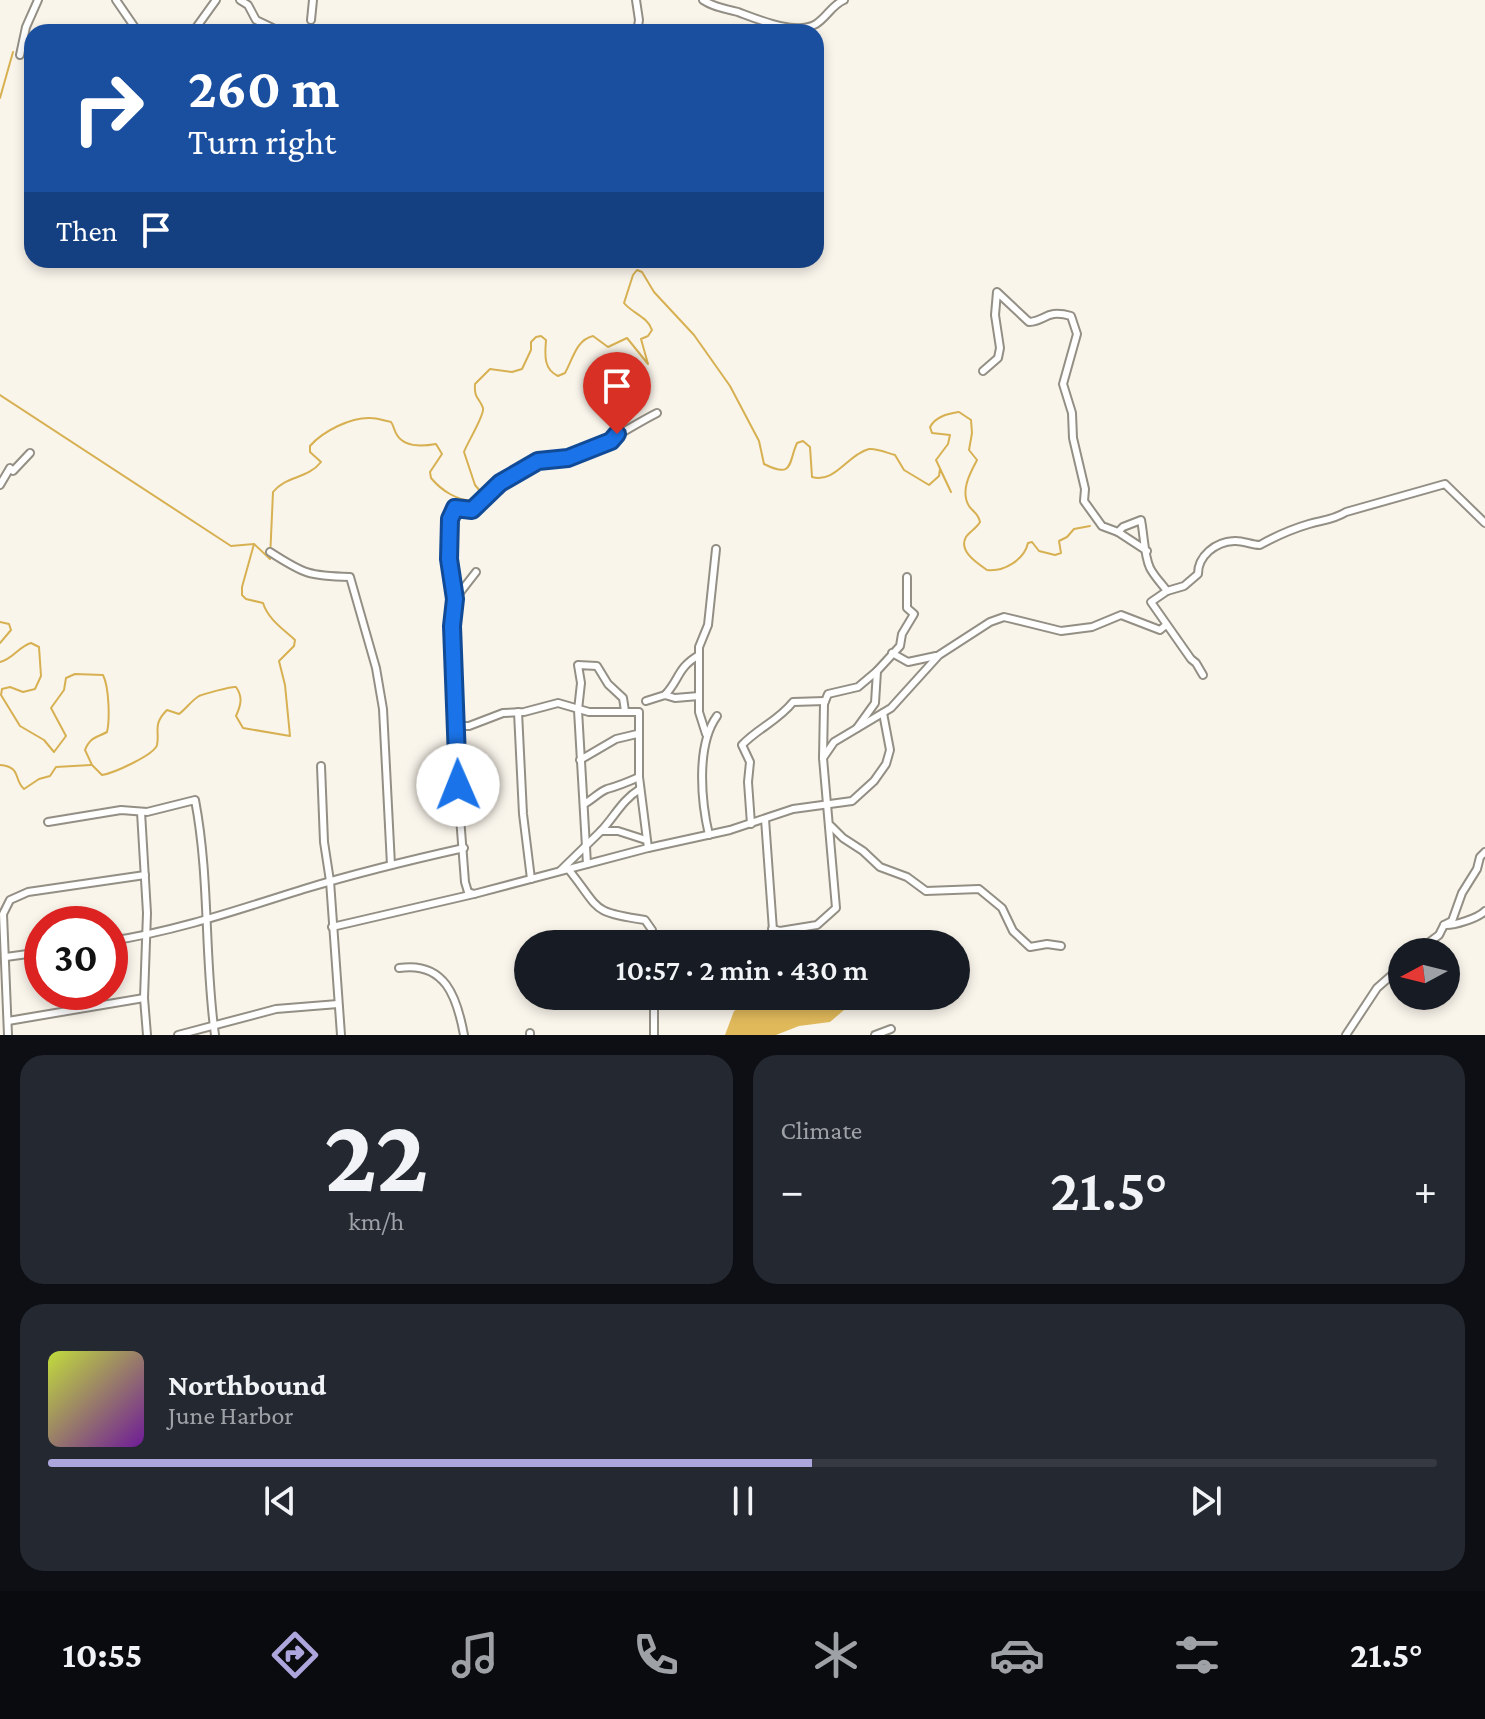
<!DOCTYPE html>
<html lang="en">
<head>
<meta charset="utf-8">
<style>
  body { margin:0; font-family:"Crimson Pro",serif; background:#242831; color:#f1f3f6; height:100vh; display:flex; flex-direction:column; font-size:30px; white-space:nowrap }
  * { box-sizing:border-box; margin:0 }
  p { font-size:26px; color:#9ea1a6 }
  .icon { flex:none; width:44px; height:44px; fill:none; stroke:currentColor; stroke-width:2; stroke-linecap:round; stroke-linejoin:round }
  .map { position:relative; height:1035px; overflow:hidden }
  .side { display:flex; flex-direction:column; gap:20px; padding:20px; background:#0d0f14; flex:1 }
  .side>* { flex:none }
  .banner { position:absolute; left:24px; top:24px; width:800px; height:244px; border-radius:24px; box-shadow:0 4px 12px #0003; background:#1a4fa0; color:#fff; overflow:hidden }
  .needle { width:52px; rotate:263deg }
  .controls { position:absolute; left:1388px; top:938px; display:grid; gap:16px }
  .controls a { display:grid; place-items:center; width:72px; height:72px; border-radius:50%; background:#171b24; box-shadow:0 4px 12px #0003; font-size:40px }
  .speed { position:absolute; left:24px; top:906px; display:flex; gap:16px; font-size:40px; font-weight:700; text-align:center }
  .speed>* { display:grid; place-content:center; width:104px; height:104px; border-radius:50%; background:#171b24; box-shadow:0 4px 12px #0003; line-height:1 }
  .speed .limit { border:12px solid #d22; background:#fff; color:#111 }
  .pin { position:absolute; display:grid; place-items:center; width:68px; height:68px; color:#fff; margin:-82px -34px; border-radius:50% 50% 50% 0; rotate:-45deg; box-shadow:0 0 8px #0007 }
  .pin .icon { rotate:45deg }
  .me { position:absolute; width:88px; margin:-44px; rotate:359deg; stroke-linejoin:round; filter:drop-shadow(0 0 6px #0008) }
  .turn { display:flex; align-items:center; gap:28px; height:168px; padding:0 32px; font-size:36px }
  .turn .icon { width:104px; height:104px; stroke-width:2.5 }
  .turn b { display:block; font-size:56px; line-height:68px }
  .then { display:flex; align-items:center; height:76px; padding:0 32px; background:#0003; gap:16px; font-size:30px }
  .big { font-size:60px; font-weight:600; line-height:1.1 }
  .side .card { flex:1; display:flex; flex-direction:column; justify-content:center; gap:12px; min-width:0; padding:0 28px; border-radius:24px; background:#242831 }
  .side .dial { align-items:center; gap:0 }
  .dial b { font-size:104px; line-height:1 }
  .song { display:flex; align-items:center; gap:24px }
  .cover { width:96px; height:96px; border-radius:12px; background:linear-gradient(135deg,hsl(70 70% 55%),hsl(280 70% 35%)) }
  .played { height:8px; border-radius:4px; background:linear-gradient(90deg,#aca6dd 55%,#363941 55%) }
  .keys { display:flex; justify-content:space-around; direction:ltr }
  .heat { display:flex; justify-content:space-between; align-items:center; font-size:44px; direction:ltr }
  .side .tiles { flex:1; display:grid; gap:20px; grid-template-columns:1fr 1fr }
  .card:last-child { grid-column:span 2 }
  .trip { position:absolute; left:514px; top:930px; width:456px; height:80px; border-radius:40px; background:#171b24; box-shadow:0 4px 12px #0003; font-weight:600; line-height:80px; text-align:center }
  .tab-bar { display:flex; height:128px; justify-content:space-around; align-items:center; background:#090b0e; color:#9ea1a6 }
  .tab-bar .icon { width:56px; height:56px }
  .tab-bar .active { color:#aca6dd }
  .tab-bar b { font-size:36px; color:#f1f3f6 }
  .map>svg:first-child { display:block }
  .forest { fill:#e0b95b }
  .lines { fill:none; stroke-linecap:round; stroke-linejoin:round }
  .stream { stroke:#d7b052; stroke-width:2 }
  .minor-casing { stroke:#938f85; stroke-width:10 }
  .minor { stroke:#fff; stroke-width:6 }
  .route-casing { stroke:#114b97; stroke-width:20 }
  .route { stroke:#1a73e8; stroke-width:14 }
</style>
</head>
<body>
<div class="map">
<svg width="1485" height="1035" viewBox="0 0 1485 1035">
  <rect width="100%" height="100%" fill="#faf5eb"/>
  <!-- forest -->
  <polygon class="forest" points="761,996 854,996 850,1000 852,1007 844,1010 830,1022 799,1026 776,1035 725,1035 734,1011"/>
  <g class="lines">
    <!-- stream -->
    <g class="stream">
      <polyline points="0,98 13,52"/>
      <polyline points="0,395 231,546 254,544"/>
      <polyline points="0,622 9,624 11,630 0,643"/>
      <path d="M 0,662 C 13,659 18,647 31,643 L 39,647 L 41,676 L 35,689 L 23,692 L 10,687 L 2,689 L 1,695 L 20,726 L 44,740 L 54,752 L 66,736 L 51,708 L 64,690 L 66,678 L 75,674 L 103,675 C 109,687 110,719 107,732 C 96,738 90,737 85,750 L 92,765 L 102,775 C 114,773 154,755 157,745 C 160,731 152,725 167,710 L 179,714 C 186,709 192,700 199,696 C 204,694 232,686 236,687 C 243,697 241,705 236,716 L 243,728 L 290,736 L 285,685 L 279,661 L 294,646 L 295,640 C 283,629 268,619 263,603 L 246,599 L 242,595 L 242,587 L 254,544 L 270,559 L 273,492 C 285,476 308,479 321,462 L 310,452 L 310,446 C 323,431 351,417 371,418 C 377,418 385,421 391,422 C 394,426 394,431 397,435 C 405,448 425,446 436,444 L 442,454 L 430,472 L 431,478 C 441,490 458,502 475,500 L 480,491 L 475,485 L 464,452 C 467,443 485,415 483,408 C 479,397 474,399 475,384 L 490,369 L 512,372 L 522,369 L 531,350 L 531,342 L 536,337 L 541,336 L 546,340 C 545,354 543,369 558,376 L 565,373 C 573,359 576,340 593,336 L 608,347 L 627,338 L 648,364 L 641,339 L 648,336 L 652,330 C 648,317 632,313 624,303 L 633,275 L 637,270 L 642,272 L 654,292 L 694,335 L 730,386 L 759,441 L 764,464 C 794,479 788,463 797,443 L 803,441 L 810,447 L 812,477 C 835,484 848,454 869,449 C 877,448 887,453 895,455 L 904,470 L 929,485 L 939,476 L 940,469 L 951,492 L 936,460 L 948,444 L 950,435 L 932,433 L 930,427 C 936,416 948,414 959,412 L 971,420 L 972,433 L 969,450 L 977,460 C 970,473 960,491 969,506 C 974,513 978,513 980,522 C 977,528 969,532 966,537 C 958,551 977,563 987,570 C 1004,572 1024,560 1028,543 L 1032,542 L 1039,551 L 1055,555 L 1061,553 L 1059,541 L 1067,537 L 1074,529 L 1090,526"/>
      <path d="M 0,765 C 22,767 13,779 24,789 L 39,779 L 50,776 L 56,767 L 91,765"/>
    </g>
    <defs>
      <g id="minor">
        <polyline points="116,0 138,32"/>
        <polyline points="240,0 248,5 256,20 281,32"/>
        <polyline points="636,0 639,20 637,32"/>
        <path d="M 703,0 C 715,8 724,8 738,12 C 757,19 796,36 816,24 C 827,17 832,5 844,0"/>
        <polyline points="311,20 313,0"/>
        <polyline points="193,32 216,0"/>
        <polyline points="20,55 26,27 38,0"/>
        <path d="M 983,371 L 998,358 L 1000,348 L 995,315 L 997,292 L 1029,322 C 1046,321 1046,309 1071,316 L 1077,334 L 1063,384 L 1072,413 L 1073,438 L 1085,489 L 1084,501 L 1102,526 L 1118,532"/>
        <polyline points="0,485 10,468 13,471 30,453"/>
        <path d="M 1147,551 L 1118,532 L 1123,527 L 1141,520 C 1144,535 1144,555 1150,568 C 1154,576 1162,584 1167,591 L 1184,586 L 1198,574 C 1198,556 1215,542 1234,541 C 1242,540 1251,545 1260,545 C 1276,536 1292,529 1309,524 C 1323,520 1333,520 1346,512 L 1445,484 L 1485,523"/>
        <path d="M 270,552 C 304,574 309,576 350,577 L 376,668 L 383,709 L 391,865"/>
        <polyline points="1167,591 1151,602 1191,659 1196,663 1203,675"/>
        <path d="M 455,599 C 448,572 444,535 455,508 L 472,510 C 491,492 511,470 537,461 C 553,456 569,458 586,451 C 611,441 633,425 657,413"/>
        <polyline points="892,653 908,662 936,656"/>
        <path d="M 665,695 C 680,679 677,668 699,655"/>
        <polyline points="646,701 665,695 675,698 699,696"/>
        <polyline points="518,712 523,814 531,879"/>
        <polyline points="456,726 469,726 503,713 524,712 558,703 589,712 639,712 639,777 648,848"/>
        <polyline points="857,728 875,703 877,671 900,646 902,634 914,614 907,608 907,577"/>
        <polyline points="706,734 699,712 699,647 708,625 716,549"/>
        <polyline points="823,758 834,742 891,708 939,655 990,622 1004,617 1061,631 1092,627 1121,615 1160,630 1166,625"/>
        <polyline points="580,760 616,739 637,734"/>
        <polyline points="321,766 324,842 330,881 341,1035"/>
        <path d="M 584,804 C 592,800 599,792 607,789 C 618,786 628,782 639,777"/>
        <polyline points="141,812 147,913 144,998 147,1035"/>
        <polyline points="765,819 774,944"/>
        <path d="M 48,822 L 121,810 L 147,812 L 195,800 C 210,878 204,957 215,1035"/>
        <path d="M 751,824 L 748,782 L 750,762 L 742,745 C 758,728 778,721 793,702 L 825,701"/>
        <polyline points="831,826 843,838 863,851 880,867 907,877 926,891 979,889 1002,908 1013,931 1030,947 1047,944 1061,946"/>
        <path d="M 601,831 C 615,816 622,800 640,789"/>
        <path d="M 709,835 C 701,801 696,745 717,716"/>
        <polyline points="587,864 578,710 581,683 578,665 597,666 608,684 623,698 625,711"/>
        <polyline points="561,870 601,831 618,831 646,840"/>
        <path d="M 569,870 C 601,910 590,912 645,920 L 652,930 L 654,944"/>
        <polyline points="474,894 468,892 465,882 459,804 452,626 455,599 476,572"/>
        <polyline points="1444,925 1452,921 1462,893 1477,869 1480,857 1485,852"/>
        <polyline points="332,927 474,894 648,848 730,830 793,809 852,801 874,781 886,764 890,750 883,713"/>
        <polyline points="772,929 780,931 817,925 836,908 823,758 824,704 828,694 858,687 877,671"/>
        <path d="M 110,941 C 177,931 240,909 304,889 C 357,873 410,860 464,848"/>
        <path d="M 1416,952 L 1439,935 L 1444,925 C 1454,926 1478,918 1485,911"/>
        <polyline points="6,957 42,952"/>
        <path d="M 399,968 C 445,961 457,997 464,1035"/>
        <polyline points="654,996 654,1035"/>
        <polyline points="8,1021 144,998"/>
        <polyline points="530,1033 530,1035"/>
        <polyline points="8,1035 3,914 10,900 28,892 145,875"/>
        <polyline points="178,1035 276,1009 338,1004"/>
        <polyline points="875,1035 891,1029"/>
        <polyline points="1346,1035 1377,988 1402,966"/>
      </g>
    </defs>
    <!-- minor casing -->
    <use href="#minor" class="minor-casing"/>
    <!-- minor -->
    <use href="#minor" class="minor"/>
  </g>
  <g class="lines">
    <defs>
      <polyline id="route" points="458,785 452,626 455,599 449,559 450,519 455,508 472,510 500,483 538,461 568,458 611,441 617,434"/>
    </defs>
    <!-- route casing -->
    <use href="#route" class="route-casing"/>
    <!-- route -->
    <use href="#route" class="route"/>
  </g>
</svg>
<div class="controls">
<a><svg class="needle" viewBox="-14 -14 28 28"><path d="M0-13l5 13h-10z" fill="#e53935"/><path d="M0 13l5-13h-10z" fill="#9ea1a6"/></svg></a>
</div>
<div class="speed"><div class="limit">30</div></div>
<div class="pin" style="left:617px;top:434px;background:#d93025"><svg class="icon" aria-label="arrive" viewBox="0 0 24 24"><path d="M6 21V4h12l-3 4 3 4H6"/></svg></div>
<svg class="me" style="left:458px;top:785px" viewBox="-20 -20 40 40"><circle r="19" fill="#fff"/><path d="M0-13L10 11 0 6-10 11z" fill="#1a73e8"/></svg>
<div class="trip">10:57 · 2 min · 430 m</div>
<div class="banner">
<div class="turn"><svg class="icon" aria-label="right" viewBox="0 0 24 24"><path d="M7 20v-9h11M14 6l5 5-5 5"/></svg><div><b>260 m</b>Turn right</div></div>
<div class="then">Then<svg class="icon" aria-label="arrive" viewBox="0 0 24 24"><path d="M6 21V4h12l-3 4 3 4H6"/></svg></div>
</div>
</div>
<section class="side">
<div class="tiles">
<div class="card dial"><b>22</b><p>km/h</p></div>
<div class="card"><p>Climate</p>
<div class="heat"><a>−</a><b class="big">21.5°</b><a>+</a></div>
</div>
<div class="card">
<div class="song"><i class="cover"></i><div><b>Northbound</b><p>June Harbor</p></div></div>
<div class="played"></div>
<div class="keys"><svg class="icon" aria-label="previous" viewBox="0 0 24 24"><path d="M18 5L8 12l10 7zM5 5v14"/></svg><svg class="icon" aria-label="pause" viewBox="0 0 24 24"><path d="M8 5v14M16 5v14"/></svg><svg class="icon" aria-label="next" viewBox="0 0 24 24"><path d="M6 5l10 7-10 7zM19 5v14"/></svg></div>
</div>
</div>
</section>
<nav class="tab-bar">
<b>10:55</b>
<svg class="icon active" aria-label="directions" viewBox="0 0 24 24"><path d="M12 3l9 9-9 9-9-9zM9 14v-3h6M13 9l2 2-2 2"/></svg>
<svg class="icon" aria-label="music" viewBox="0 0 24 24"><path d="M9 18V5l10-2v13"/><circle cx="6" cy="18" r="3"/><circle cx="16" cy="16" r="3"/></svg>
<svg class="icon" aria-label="phone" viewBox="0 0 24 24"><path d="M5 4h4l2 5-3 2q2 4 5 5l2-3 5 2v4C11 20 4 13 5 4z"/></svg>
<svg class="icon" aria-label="climate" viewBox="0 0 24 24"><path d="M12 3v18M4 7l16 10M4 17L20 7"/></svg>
<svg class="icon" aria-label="car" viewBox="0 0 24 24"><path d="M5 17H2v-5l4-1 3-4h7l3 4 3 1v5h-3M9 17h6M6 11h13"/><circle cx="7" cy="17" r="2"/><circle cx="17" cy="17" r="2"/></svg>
<svg class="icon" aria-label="filters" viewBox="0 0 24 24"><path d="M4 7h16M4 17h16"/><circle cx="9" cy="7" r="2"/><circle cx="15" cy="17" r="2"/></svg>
<b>21.5°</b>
</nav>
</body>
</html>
